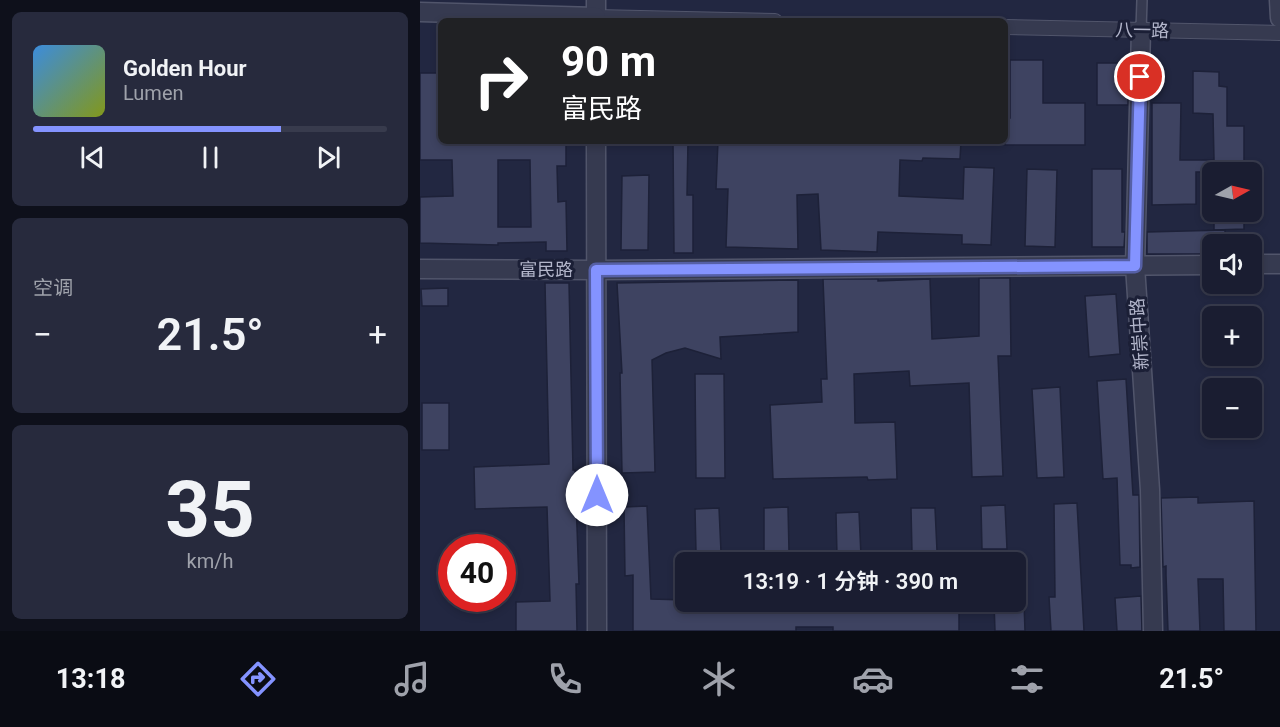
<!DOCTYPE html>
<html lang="zh">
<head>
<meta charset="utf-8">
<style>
  body { margin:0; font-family:Roboto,"Noto Sans SC",sans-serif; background:#272a3d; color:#f1f3f6; height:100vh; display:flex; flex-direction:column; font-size:22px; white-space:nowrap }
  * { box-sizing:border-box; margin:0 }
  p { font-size:20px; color:#9fa2ab }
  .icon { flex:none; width:33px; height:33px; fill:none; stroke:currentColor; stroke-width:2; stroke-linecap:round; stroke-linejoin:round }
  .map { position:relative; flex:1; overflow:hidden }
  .details { display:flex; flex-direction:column; gap:12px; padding:12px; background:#0e101b; width:420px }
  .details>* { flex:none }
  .hud { position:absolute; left:18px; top:18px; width:570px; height:126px; border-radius:9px; box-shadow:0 3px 9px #0003,0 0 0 2px #383b4d; background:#202124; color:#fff; overflow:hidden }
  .needle { width:39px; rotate:82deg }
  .fabs { position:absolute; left:782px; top:162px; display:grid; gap:12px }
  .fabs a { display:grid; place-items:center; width:60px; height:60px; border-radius:9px; background:#1a1d31; box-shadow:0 3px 9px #0003,0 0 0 2px #383b4d; font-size:30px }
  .speed { position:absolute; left:18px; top:534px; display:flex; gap:12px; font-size:30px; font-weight:700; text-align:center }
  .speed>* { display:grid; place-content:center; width:78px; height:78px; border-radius:50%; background:#1a1d31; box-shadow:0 3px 9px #0003,0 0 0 2px #383b4d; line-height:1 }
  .speed .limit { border:9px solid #d22; background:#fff; color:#111 }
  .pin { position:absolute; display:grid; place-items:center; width:51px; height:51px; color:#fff; margin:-26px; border:3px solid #fff; border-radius:50%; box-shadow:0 2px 6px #0007 }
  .me { position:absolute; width:66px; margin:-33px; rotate:0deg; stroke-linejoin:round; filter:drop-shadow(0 0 4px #0008) }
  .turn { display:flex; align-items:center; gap:21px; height:126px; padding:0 24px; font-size:27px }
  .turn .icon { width:78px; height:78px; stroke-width:2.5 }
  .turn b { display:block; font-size:42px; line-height:51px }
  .big { font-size:45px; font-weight:600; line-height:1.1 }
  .details .widget { flex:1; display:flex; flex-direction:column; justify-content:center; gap:9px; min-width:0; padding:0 21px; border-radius:9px; background:#272a3d }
  .details .dial { align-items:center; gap:0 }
  .dial b { font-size:78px; line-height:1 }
  .song { display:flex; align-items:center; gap:18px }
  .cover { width:72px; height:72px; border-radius:9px; background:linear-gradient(135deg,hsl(210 70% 55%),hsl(70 70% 35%)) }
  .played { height:6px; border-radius:3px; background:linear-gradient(90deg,#8493ff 70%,#383b4d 70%) }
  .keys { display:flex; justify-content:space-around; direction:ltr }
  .heat { display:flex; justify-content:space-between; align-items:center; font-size:33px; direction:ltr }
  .trip { position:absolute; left:255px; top:552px; width:351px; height:60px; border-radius:9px; background:#1a1d31; box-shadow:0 3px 9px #0003,0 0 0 2px #383b4d; font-weight:600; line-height:60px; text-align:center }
  .tab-bar { display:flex; height:96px; justify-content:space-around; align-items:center; background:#0a0c14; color:#9fa2ab }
  .tab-bar .icon { width:42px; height:42px }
  .tab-bar .selected { color:#8493ff }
  .tab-bar b { font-size:27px; color:#f1f3f6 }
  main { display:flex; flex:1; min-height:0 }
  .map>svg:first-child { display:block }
  .building { fill:#3e4361; stroke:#1d2138; stroke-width:1.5; fill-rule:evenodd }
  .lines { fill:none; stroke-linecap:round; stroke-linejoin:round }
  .service-casing { stroke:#51556b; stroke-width:12 }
  .pedestrian-casing { stroke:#51556b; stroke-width:16 }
  .minor-casing { stroke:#51556b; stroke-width:21 }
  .tertiary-casing { stroke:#51556b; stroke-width:21 }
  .service { stroke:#363a50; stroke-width:9 }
  .pedestrian { stroke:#363a50; stroke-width:14 }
  .minor { stroke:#363a50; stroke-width:18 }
  .tertiary { stroke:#363a50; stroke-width:18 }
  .route-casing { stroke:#5660a6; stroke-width:15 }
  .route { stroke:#8493ff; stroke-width:10 }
  .labels { text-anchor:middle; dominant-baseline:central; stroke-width:6; stroke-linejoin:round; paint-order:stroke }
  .street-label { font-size:18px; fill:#b3b6cb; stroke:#1b1f36 }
</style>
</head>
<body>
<main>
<section class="details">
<div class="widget">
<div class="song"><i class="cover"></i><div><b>Golden Hour</b><p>Lumen</p></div></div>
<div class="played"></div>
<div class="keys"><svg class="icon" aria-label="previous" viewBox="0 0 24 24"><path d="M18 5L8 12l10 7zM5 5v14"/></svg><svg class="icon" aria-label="pause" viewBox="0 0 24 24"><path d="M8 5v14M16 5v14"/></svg><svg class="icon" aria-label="next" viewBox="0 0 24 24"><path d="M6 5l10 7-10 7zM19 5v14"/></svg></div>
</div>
<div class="widget"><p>空调</p>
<div class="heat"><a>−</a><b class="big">21.5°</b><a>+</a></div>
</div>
<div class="widget dial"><b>35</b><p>km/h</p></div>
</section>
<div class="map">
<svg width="860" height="631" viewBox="0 0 860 631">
  <rect width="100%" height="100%" fill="#222741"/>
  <!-- building -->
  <g class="building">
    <polygon points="590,60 623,60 623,103 665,103 665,145 585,145 585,118 590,118"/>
    <polygon points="677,63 709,63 708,105 677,105"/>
    <polygon points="773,71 799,72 799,86 807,87 807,126 824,126 824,172 776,172 776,204 732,205 732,103 761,103 760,160 794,160 793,114 773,113"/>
    <path d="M 0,73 L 21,73 L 21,141 L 146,141 L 146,166 L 137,166 L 138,202 L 146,201 L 147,251 L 126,251 L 126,242 L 78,243 L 78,245 L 0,243 L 0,197 L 33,196 L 32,160 L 0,160 ZM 78,160 L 110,160 L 111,227 L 78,227 Z"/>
    <polygon points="253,141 268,141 267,195 273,195 273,253 254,253"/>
    <polygon points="298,141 541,141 540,159 503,158 502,161 480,160 479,196 543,199 544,167 574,168 571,245 542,244 542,235 458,232 457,252 401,250 398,194 377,195 378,249 306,247 308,189 296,189"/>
    <polygon points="607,169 637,170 635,247 605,246"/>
    <polygon points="672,169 702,169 702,232 705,232 704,247 672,247"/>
    <polygon points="229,175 228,250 201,250 202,176"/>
    <polygon points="794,212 824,212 824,229 794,230"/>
    <polygon points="805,230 805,244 792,244 792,254 727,254 727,232"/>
    <polygon points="559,278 590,278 591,356 578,356 583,476 552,477 549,383 490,386 489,371 434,374 435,423 475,422 477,479 448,480 447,477 353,479 350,405 402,402 401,379 407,379 403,279 458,279 458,281 510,279 512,339 559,336"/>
    <polygon points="378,280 378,332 300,337 301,359 265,348 246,353 232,360 235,472 202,473 200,373 202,373 197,283"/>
    <polygon points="125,283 149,283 153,470 155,470 159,584 156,584 157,631 96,631 96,602 130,601 127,507 55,509 54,467 129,464"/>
    <polygon points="28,288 28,306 2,306 1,289"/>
    <polygon points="696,294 700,354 669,357 665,296"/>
    <polygon points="275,374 304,374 305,478 276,478"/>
    <polygon points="706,379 713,495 719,495 720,567 711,568 711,565 700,565 697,478 683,479 677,381"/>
    <polygon points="640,387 644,477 617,478 612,389"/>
    <rect x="2" y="403" width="27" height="47"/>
    <polygon points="778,497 778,503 834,501 836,631 804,631 803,579 778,579 780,631 748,631 746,575 746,566 743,567 741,498"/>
    <polygon points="657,503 664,631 631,631 629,597 635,597 634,504"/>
    <polygon points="585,505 587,549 562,549 561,506"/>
    <polygon points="227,506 231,599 266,600 266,602 406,602 406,606 539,602 539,631 413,631 413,627 376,627 376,631 213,631 213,575 205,576 204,507"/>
    <polygon points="368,507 369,551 344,552 344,508"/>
    <polygon points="299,508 301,552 276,552 275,509"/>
    <polygon points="491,508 515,508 517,551 492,552"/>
    <polygon points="439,512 441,556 417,556 416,513"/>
    <polygon points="721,596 722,631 697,631 695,598"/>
    <polygon points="574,602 604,602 605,631 575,631"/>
  </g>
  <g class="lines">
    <defs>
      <polyline id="service" points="721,30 722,0"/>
      <g id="pedestrian">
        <polyline points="176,17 355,21"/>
        <polyline points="585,27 860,33"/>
      </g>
      <g id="minor">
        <polyline points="721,30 715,266 730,490 733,631"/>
        <polyline points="831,264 860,264"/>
        <polyline points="0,269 176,270 792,265"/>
      </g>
      <g id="tertiary">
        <polyline points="176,0 176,21"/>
        <polyline points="859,0 860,18"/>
        <polyline points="0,12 176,17"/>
        <polyline points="176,141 177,631"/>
      </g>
    </defs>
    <!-- service casing -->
    <use href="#service" class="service-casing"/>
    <!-- pedestrian casing -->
    <use href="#pedestrian" class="pedestrian-casing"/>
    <!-- minor casing -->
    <use href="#minor" class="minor-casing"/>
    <!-- tertiary casing -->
    <use href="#tertiary" class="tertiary-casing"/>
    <!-- service -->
    <use href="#service" class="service"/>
    <!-- pedestrian -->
    <use href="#pedestrian" class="pedestrian"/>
    <!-- minor -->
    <use href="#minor" class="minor"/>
    <!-- tertiary -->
    <use href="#tertiary" class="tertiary"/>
  </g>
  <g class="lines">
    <defs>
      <polyline id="route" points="177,495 176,270 715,266 720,77"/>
    </defs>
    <!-- route casing -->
    <use href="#route" class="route-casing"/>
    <!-- route -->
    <use href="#route" class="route"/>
  </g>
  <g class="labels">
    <!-- street labels -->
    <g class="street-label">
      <text transform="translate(722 30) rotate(1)">八一路</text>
      <text x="126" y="269">富民路</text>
      <text transform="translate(719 334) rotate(-94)">新崇中路</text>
    </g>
  </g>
</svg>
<div class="fabs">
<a><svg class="needle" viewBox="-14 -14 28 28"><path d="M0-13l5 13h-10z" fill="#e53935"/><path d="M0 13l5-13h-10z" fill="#9fa2ab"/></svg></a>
<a><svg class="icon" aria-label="sound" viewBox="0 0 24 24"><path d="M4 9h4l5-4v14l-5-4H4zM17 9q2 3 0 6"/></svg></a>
<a>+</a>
<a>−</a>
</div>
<div class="speed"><div class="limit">40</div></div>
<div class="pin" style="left:720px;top:77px;background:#d93025"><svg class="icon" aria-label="arrive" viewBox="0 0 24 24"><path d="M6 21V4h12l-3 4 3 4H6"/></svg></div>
<svg class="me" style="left:177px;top:495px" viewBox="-20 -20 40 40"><circle r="19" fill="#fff"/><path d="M0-13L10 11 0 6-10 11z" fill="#8493ff"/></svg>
<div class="trip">13:19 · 1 分钟 · 390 m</div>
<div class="hud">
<div class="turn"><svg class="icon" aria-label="right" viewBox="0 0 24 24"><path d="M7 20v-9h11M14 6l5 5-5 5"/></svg><div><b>90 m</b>富民路</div></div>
</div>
</div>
</main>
<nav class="tab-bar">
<b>13:18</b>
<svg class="icon selected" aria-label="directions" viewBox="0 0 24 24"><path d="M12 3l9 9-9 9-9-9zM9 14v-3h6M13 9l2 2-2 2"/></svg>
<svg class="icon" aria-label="music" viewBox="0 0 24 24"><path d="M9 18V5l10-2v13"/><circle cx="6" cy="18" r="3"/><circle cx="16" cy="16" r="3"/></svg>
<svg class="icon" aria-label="phone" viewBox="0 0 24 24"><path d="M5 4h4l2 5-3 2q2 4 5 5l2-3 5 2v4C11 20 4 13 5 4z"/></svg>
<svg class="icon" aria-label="climate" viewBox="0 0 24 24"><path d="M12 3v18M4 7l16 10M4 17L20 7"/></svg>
<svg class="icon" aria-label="car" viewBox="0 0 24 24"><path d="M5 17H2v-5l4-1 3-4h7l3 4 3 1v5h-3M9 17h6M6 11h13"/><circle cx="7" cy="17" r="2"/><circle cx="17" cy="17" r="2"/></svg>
<svg class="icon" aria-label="filters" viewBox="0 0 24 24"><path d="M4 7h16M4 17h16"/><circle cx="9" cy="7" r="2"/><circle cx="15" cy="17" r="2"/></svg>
<b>21.5°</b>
</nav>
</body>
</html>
